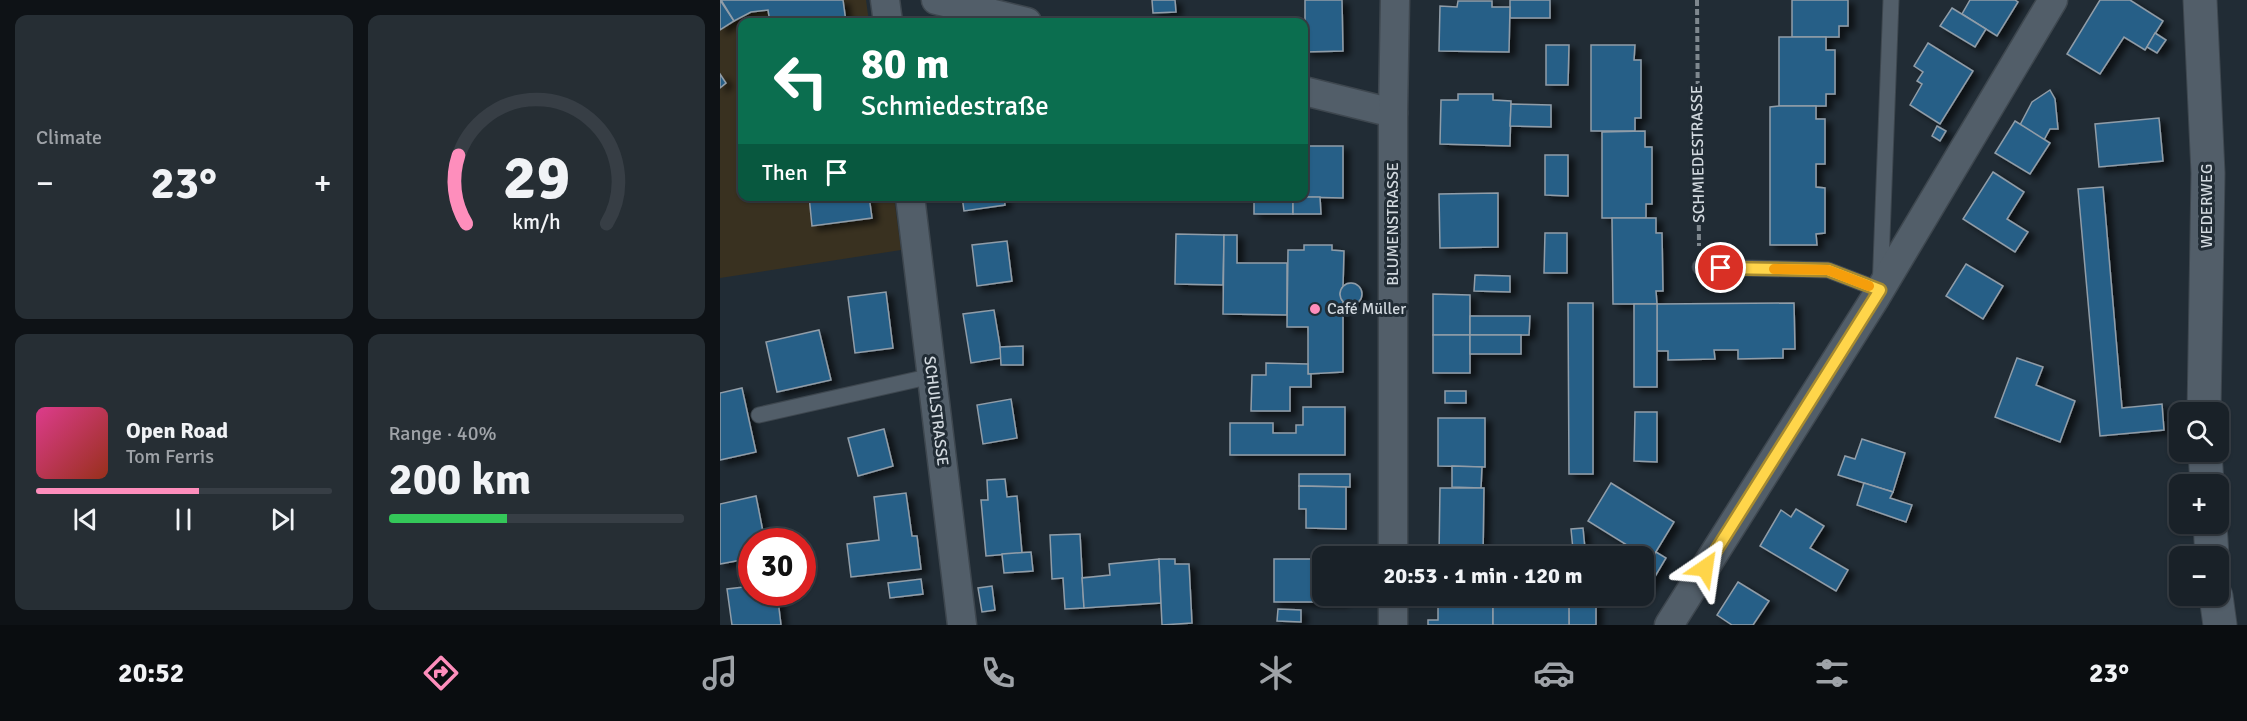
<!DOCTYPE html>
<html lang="en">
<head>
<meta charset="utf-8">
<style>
  body { margin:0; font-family:Signika,sans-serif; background:#262e34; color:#f1f3f6; height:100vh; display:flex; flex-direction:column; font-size:22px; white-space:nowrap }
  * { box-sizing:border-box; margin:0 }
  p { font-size:20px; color:#9fa3a8 }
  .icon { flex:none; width:33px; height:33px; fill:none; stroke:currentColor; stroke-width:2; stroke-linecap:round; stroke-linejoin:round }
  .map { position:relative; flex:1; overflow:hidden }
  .panel { display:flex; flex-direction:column; gap:15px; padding:15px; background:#0e1216; width:720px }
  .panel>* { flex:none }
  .guide { position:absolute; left:18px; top:18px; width:570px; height:183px; border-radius:12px; box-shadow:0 2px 4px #0004,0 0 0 2px #373e45; background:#0b6e4f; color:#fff; overflow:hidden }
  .tools { position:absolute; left:1449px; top:402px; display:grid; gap:12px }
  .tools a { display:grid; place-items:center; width:60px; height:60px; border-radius:12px; background:#192128; box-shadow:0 2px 4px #0004,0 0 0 2px #373e45; font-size:30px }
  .speed { position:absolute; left:18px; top:528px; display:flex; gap:12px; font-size:30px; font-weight:700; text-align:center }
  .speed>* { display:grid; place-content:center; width:78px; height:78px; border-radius:50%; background:#192128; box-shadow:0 2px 4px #0004,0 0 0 2px #373e45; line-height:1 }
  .speed .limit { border:9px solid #d22; background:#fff; color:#111 }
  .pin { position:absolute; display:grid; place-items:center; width:51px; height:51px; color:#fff; margin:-26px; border:3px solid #fff; border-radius:50%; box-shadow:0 2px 6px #0007 }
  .me { position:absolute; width:66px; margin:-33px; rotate:32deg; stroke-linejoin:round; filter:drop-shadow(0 0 4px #0008) }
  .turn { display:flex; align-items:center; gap:21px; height:126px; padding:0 24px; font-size:27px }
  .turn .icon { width:78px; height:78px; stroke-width:2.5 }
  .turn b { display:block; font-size:42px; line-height:51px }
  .then { display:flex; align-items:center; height:57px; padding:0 24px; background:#0003; gap:12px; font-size:22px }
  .big { font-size:45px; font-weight:700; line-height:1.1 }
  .panel .tile { flex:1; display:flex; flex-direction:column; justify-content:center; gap:9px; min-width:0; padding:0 21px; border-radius:12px; background:#262e34 }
  .panel .dial { align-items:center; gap:0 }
  .dial svg { height:156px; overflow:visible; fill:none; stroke:#373e45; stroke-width:7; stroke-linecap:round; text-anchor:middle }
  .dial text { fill:#f1f3f6; stroke:none }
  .song { display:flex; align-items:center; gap:18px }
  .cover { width:72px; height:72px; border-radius:9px; background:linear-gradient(135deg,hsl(330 70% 55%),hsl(10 70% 35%)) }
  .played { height:6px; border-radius:3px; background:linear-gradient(90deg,#fe8ebc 55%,#373e45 55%) }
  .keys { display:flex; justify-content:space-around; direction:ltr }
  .heat { display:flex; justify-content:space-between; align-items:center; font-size:33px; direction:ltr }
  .charge { height:9px; border-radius:4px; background:linear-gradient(90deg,#34c759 40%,#373e45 0) }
  .panel .tiles { flex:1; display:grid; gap:15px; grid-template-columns:repeat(2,1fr) }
  .trip { position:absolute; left:592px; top:546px; width:342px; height:60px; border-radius:12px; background:#192128; box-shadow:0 2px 4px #0004,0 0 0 2px #373e45; font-weight:700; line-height:60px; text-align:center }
  .tab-bar { display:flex; height:96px; justify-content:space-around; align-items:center; background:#0a0d10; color:#9fa3a8 }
  .tab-bar .icon { width:42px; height:42px }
  .tab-bar .on { color:#fe8ebc }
  .tab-bar b { font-size:27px; color:#f1f3f6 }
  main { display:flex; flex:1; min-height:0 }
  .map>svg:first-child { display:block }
  .education { fill:#393120 }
  .building { fill:#285e87; stroke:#909da8; stroke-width:1.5; filter:url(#shadow) }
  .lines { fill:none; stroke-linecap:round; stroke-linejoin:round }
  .service-casing { stroke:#3e474f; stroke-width:17 }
  .minor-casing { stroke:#3e474f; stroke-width:31 }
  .secondary-casing { stroke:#3e474f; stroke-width:35 }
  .path { stroke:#7f888f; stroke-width:4; stroke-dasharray:6 3; stroke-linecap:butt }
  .service { stroke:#525e69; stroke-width:15 }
  .minor { stroke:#525e69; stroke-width:28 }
  .secondary { stroke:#525e69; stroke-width:33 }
  .route-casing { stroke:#a68a30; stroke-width:15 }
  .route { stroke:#ffd54a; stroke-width:10 }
  .slow { stroke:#f59e0b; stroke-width:10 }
  .poi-dot { fill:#fe8ebc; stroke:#212c35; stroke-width:2 }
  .labels { text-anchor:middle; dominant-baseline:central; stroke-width:6; stroke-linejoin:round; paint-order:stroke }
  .street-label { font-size:16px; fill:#d2d9df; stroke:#212c35 }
  .poi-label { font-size:16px; fill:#d2d9df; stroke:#212c35; text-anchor:start }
</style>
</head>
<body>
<main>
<section class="panel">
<div class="tiles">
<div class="tile"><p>Climate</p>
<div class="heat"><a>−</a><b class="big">23°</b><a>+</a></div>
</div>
<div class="tile dial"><svg viewBox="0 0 100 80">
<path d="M14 69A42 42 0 1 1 86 69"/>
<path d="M14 69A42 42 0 0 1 10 34" stroke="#fe8ebc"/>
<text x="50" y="56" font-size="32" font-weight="700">29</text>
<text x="50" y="72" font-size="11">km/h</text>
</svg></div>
<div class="tile">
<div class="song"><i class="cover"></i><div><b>Open Road</b><p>Tom Ferris</p></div></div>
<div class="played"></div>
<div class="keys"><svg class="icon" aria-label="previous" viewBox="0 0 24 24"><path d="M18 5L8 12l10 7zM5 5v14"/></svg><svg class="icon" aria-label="pause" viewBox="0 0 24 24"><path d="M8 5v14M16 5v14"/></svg><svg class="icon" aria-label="next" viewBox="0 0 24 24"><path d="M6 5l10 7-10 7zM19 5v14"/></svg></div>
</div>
<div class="tile"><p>Range · 40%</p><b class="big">200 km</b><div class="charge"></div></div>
</div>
</section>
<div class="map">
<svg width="1527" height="625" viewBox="0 0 1527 625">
  <defs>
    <filter id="shadow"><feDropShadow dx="6" dy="4" stdDeviation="3" flood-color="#0009"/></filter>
  </defs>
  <rect width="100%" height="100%" fill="#212c35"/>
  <!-- education -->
  <polygon class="education" points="0,0 146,0 149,22 22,22 22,196 174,197 181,250 0,278"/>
  <!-- building -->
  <g class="building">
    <polygon points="0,0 14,21 0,30"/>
    <polygon points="1,0 123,0 126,22 50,22 48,10 31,12 14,21"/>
    <polygon points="432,0 455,0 456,12 433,13"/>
    <polygon points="585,0 622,0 623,51 585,52"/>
    <rect x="790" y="0" width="40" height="18"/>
    <polygon points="1072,0 1128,0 1128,26 1119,26 1119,37 1072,37"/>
    <polygon points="1250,0 1295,0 1298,2 1277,36 1242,14"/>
    <polygon points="1380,0 1410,0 1443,21 1425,50 1404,37 1380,74 1347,54"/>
    <polygon points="738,1 772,1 772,7 790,7 789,52 719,51 720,6 737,7"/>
    <polygon points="1232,8 1266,29 1255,47 1220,26"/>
    <polygon points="1435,33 1446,40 1437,53 1427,47"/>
    <polygon points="1059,37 1106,37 1106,50 1115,50 1115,94 1106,94 1106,106 1059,106"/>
    <polygon points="1208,43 1253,71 1220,124 1190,105 1202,84 1197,81 1203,72 1194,66"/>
    <polygon points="826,45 849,45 848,85 826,85"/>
    <polygon points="871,45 915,45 914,60 921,60 921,118 915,118 915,131 871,131"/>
    <polygon points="0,74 6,83 0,88"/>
    <polygon points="1330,90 1335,99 1338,129 1330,129 1324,140 1300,125 1312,102"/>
    <polygon points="738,94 773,94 773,100 791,101 790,146 720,144 721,100 738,100"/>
    <polygon points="791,104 831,105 831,127 790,126"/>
    <polygon points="1059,106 1096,106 1096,119 1105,119 1105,164 1096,164 1096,187 1105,188 1105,233 1096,234 1097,245 1050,245 1050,107"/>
    <polygon points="1439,118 1443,161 1379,167 1375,124"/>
    <polygon points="1295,121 1330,143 1310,174 1275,153"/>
    <polygon points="1217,126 1226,131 1220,141 1212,136"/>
    <polygon points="925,131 925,147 932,147 932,204 926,204 926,218 882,218 882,132"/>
    <polygon points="584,146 623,146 623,198 581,197 584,196"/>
    <polygon points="825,155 848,155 848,196 825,195"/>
    <polygon points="1273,172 1304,192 1287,219 1308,232 1295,252 1243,219"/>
    <polygon points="1383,187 1402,408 1442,404 1444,430 1380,436 1358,189"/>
    <polygon points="778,193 778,247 720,248 719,194"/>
    <polygon points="89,196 149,196 152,218 92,226"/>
    <polygon points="242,196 284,196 285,205 244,211"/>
    <polygon points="534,196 581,196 581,197 573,197 573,214 534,214"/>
    <polygon points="573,197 600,197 601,214 573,214"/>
    <polygon points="892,218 936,218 936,233 942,233 943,291 936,291 937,304 893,304"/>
    <polygon points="825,233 847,233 847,273 824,273"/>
    <polygon points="456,234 504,235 503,285 455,284"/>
    <polygon points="504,235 517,235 517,263 567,263 567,315 503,314"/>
    <polygon points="287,241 292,281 257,286 252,245"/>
    <polygon points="584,245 612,245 612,250 624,251 623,286 620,294 623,302 623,372 588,374 588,327 567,327 568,250 584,250"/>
    <polygon points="1246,264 1283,286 1263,319 1226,296"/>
    <polygon points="755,275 790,276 790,292 754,291"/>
    <circle cx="631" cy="294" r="11"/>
    <polygon points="166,292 173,348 135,353 128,297"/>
    <polygon points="713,294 750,295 750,335 713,335"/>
    <polygon points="848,303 873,303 873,474 849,474"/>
    <polygon points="1074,303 1075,349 1063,349 1063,358 1018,359 1018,350 994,350 995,359 948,360 948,351 937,351 937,304"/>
    <rect x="914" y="304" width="23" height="83"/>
    <polygon points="274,310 282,358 251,363 243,314"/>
    <polygon points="750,316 810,316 809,335 750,335"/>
    <polygon points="99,330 111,380 57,392 46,342"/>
    <rect x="713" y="335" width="37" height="38"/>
    <rect x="750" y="335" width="51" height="19"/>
    <polygon points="303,346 303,365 281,365 280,347"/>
    <polygon points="1297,358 1323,367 1316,385 1355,401 1340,442 1275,417"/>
    <polygon points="546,363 588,364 588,374 591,374 591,387 570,387 570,411 531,411 532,375 546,375"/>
    <polygon points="22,388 36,452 0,460 0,393"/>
    <rect x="725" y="391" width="21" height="12"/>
    <polygon points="291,399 297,438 263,444 257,405"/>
    <polygon points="583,407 625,407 625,455 510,455 510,423 553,423 553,433 576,433 576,425 583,425"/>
    <polygon points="915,412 937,412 937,462 914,461"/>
    <polygon points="718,418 765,418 765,467 718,466"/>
    <polygon points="164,429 173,466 138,476 128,438"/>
    <polygon points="1142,439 1185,453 1173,492 1118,475 1125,456 1135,459"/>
    <polygon points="732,466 762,467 761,488 732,487"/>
    <polygon points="579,474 630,474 630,487 579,486"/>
    <polygon points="285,479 287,497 297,496 302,553 266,556 261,500 268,500 267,480"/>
    <polygon points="891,483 954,522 931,560 868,521"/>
    <polygon points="1144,483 1173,492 1170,498 1192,505 1186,522 1137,505"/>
    <polygon points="579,486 626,487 626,529 586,528 586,509 579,509"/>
    <polygon points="720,488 764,488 763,556 719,556"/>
    <polygon points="186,493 192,536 197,536 201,569 131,577 127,544 159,540 154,497"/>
    <polygon points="36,496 45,542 32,542 32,558 0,564 0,504"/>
    <polygon points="1076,509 1104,526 1090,548 1128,570 1116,591 1040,546 1061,510 1071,517"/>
    <polygon points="863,528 865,549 853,550 851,529"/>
    <polygon points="360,534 364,608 345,609 343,578 332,579 330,535"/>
    <polygon points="904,544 931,560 936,552 946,558 924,595 924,556 897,556"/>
    <polygon points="311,552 313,571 284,573 282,554"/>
    <polygon points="439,559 441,603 364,608 362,578 390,575 389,564"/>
    <polygon points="439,559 455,559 455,564 469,564 472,623 442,625"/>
    <polygon points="554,559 603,559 603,596 622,596 622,602 554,602"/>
    <polygon points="201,579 203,594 170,598 168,583"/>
    <polygon points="1018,582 1049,601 1033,625 1012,625 997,615"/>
    <polygon points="32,586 32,592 57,592 61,625 12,625 7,589"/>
    <polygon points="272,586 275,610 262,612 258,588"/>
    <polygon points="848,596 880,596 876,603 876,625 849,625"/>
    <polygon points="718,601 773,601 773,625 708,625 708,620 718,620"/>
    <rect x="773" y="601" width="76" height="24"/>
    <polygon points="558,609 581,610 581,622 557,621"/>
  </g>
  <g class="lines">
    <defs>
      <g id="service">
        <polyline points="980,267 1108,270 1160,290 1171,0"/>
        <polyline points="39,415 212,376"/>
      </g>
      <g id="minor">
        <polyline points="165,0 168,22"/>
        <polyline points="216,0 307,22"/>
        <polyline points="584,91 673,113"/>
        <polyline points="190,196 242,625"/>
        <polyline points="673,556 673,113 675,0"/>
        <polyline points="673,596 673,625"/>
        <polyline points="949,625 1154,300 1333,0"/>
      </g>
      <g id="secondary">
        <polyline points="1480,0 1488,173 1484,412"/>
        <polyline points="1485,452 1487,484"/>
        <polyline points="1490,524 1492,556"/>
        <polyline points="1496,596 1500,625"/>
      </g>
    </defs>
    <!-- service casing -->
    <use href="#service" class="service-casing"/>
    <!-- minor casing -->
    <use href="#minor" class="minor-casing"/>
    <!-- secondary casing -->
    <use href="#secondary" class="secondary-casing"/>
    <!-- path -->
    <polyline class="path" points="977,0 979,246"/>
    <!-- service -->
    <use href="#service" class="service"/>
    <!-- minor -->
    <use href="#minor" class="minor"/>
    <!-- secondary -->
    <use href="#secondary" class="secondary"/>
  </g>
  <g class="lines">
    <defs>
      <polyline id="route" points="985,568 1160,290 1108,270 1001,268"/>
    </defs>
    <!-- route casing -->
    <use href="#route" class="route-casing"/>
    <!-- route -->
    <use href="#route" class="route"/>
    <!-- slow -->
    <polyline class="slow" points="1054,269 1108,270 1149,286"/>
  </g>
  <!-- markers -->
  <circle class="poi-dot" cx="595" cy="309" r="6"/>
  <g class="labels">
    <!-- street labels -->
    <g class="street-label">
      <text transform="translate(978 154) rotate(-91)">SCHMIEDESTRASSE</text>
      <text transform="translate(1487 206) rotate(-90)">WEDERWEG</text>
      <text transform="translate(673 224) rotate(-90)">BLUMENSTRASSE</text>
      <text transform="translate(216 411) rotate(83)">SCHULSTRASSE</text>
    </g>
    <!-- poi labels -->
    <g class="poi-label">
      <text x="607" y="309">Café Müller</text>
    </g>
  </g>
</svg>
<div class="tools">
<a><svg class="icon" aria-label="search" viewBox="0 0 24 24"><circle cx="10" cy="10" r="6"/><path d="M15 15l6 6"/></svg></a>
<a>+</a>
<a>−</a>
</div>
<div class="speed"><div class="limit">30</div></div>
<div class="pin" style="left:1001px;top:268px;background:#d93025"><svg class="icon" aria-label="arrive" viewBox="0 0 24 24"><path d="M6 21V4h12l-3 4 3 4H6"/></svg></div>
<svg class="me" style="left:985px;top:568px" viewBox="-20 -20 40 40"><path d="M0-17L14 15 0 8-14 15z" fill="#ffd54a" stroke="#fff" stroke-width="4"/></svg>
<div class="trip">20:53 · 1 min · 120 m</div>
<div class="guide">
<div class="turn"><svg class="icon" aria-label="left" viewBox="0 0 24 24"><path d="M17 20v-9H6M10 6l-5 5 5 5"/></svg><div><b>80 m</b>Schmiedestraße</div></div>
<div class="then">Then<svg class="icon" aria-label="arrive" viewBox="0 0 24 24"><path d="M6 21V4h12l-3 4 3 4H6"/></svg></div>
</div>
</div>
</main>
<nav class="tab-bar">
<b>20:52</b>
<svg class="icon on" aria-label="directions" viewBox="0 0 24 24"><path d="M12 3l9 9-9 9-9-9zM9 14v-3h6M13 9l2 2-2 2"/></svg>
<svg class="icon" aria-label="music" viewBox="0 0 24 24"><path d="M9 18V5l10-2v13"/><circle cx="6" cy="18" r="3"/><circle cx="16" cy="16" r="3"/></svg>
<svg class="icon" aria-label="phone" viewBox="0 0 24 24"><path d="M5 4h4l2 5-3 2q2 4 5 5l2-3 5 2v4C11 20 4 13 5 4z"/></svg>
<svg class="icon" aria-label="climate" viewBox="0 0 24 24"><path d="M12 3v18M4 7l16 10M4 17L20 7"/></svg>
<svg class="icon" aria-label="car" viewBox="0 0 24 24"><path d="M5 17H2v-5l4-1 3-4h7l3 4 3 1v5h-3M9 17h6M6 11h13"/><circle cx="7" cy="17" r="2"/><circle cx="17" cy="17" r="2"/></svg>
<svg class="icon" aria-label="filters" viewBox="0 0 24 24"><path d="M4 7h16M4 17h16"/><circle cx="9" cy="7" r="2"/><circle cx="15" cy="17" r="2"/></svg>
<b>23°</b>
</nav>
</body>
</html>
